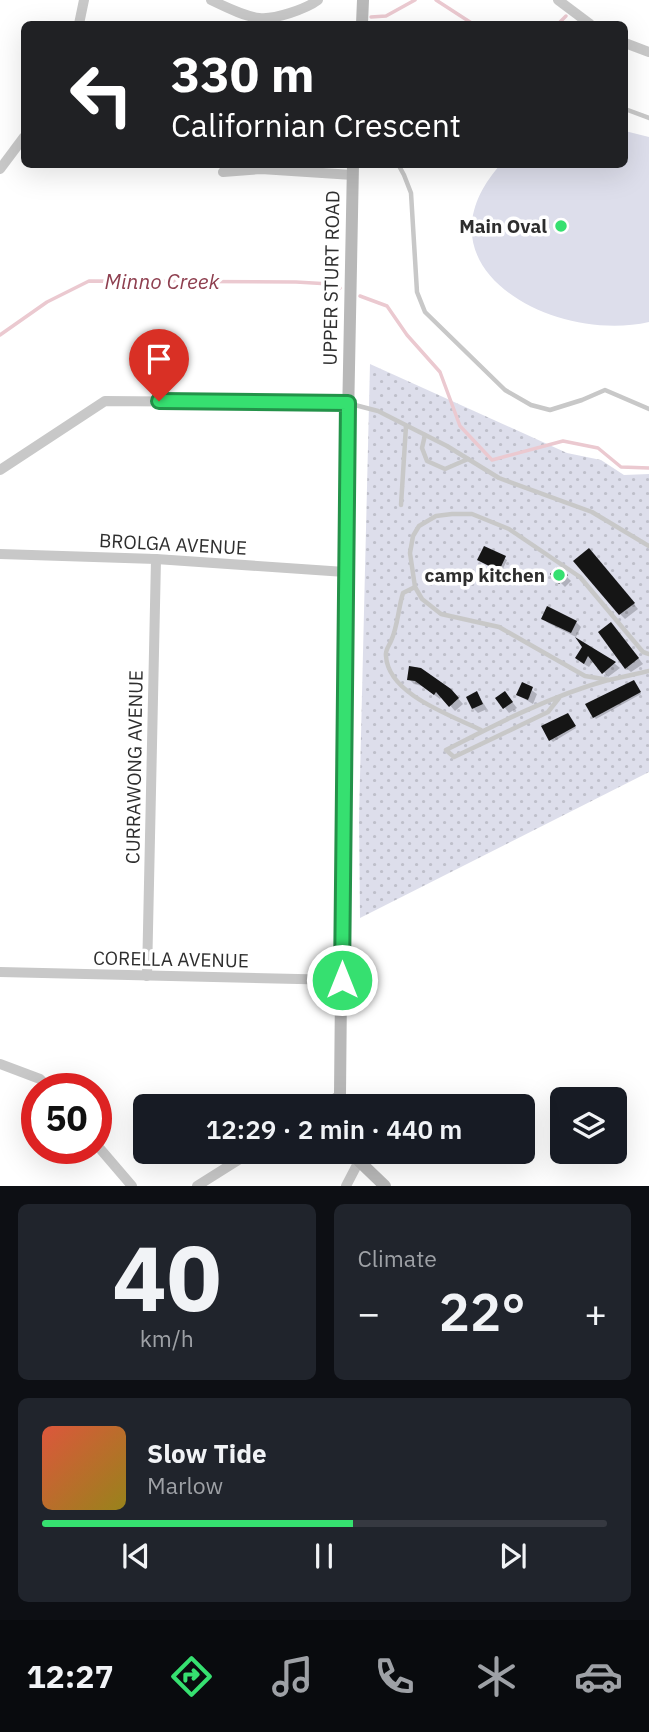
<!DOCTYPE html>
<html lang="en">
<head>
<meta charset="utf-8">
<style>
  body { margin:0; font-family:"IBM Plex Sans",sans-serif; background:#20242c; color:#f1f3f6; height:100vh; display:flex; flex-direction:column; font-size:26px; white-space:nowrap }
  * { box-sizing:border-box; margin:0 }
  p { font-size:23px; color:#9ea1a6 }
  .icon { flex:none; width:38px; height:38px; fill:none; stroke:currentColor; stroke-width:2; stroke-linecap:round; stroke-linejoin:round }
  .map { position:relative; height:1186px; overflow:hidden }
  .details { display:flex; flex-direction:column; gap:18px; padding:18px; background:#0d0f14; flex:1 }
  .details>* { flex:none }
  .guide { position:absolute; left:21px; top:21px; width:607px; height:147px; border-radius:10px; box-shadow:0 7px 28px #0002; background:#202124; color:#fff; overflow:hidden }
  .fabs { position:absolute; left:550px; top:1087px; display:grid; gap:14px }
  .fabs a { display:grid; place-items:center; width:77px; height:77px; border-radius:10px; background:#171b24; box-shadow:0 7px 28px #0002; font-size:35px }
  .speed { position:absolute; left:21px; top:1073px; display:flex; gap:14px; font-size:35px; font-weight:700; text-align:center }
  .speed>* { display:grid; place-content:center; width:91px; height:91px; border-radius:50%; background:#171b24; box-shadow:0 7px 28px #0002; line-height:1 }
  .speed .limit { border:10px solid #d22; background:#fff; color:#111 }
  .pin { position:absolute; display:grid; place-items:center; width:60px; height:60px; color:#fff; margin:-72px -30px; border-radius:50% 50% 50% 0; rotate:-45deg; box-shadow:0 0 7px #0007 }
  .pin .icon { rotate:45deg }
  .me { position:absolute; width:77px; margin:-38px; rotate:0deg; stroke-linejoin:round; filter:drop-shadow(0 0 5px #0008) }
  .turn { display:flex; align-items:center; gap:24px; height:147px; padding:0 35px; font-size:32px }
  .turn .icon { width:91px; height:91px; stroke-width:2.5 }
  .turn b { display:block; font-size:49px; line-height:60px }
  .big { font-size:52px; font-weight:600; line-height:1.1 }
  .details .card { flex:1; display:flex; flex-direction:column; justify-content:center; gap:10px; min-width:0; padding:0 24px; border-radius:10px; background:#20242c }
  .details .dial { align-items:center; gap:0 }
  .dial b { font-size:91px; line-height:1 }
  .song { display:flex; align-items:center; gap:21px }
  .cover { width:84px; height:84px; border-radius:10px; background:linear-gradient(135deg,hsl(10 70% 55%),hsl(50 70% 35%)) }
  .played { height:7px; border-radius:4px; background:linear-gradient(90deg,#36e070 55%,#363941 55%) }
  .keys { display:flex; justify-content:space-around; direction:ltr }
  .heat { display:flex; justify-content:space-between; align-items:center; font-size:38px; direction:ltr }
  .details .tiles { flex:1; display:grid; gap:18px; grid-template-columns:1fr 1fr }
  .card:last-child { grid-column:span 2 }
  .trip { position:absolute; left:133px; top:1094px; width:402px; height:70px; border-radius:10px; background:#171b24; box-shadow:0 7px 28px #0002; font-weight:600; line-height:70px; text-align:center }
  .tab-bar { display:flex; height:112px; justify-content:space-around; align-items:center; background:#090b0e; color:#9ea1a6 }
  .tab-bar .icon { width:49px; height:49px }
  .tab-bar .active { color:#36e070 }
  .tab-bar b { font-size:32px; color:#f1f3f6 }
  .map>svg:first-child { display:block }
  .park { fill:url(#park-dots) }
  .pitch { fill:#dddeeb }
  .shadow { fill:#0003 }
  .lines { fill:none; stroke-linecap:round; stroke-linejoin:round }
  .stream { stroke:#ebc9d0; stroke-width:3.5 }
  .building { fill:#151515 }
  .service { stroke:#c8c8c8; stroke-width:4.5 }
  .minor { stroke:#c8c8c8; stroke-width:10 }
  .secondary { stroke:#b8b8b8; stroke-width:12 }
  .route-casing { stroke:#239249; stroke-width:18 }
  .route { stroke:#36e070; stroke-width:12 }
  .poi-dot { fill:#36e070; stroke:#fff; stroke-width:2.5 }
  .labels { text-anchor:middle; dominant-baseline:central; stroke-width:7; stroke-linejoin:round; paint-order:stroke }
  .poi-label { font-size:19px; font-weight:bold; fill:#2e2e2e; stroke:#fff; text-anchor:end }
  .street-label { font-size:19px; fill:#2e2e2e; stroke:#fff }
  .water-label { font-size:21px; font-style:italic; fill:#8e3f4f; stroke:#fff }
</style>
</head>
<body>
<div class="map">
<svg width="649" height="1186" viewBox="0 0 649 1186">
  <defs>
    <pattern id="park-dots" width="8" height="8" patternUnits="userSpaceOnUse" patternTransform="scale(1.75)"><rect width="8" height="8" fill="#dddeeb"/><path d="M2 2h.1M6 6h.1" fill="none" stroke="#bebfca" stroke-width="1.8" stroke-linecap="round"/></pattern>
  </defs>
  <rect width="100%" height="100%" fill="#fff"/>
  <!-- park -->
  <polygon class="park" points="370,364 567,453 601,460 624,475 649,474 649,772 360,918 359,818"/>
  <!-- pitch -->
  <path class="pitch" d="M 625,131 L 649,137 L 649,322 C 555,344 410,268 500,165 L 625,164 Z"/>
  <!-- shadow -->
  <g class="shadow">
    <polygon points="485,548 507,560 502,571 481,561"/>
    <polygon points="594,555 638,609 625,619 620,614"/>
    <polygon points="552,574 566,576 571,581 565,587"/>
    <polygon points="543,618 576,622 581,627 576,637 548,623"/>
    <polygon points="616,629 643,664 631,672 626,668"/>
    <polygon points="581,643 615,664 620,668 608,677 594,660 589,667 582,663 577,658 584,647"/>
    <polygon points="411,668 456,696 463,704 455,711 442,696 440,699 422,686 414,684 409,679"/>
    <polygon points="523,684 537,694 533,704 518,695"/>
    <polygon points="636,684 641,694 596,719 594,717"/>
    <polygon points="477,693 487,709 478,713 473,708"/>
    <polygon points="497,698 509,698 517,708 509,713"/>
    <polygon points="570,717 576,728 553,742 551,740"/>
  </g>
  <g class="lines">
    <!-- stream -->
    <g class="stream">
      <polyline points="436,0 473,24"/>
      <polyline points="371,17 386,16 415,0"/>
      <polyline points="558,24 566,16"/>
      <polyline points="360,296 387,306 407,335 440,372 460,426 492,460 563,441 598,448 621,467 649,468"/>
      <polyline points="0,335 47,302 89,281 296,282 330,284 340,288"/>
    </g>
  </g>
  <!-- building -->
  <g class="building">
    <polygon points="484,546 506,556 499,571 477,560"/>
    <polygon points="589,548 635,603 619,615 573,561"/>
    <polygon points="557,567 568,575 559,584 550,574"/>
    <polygon points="547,606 577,621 571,633 541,619"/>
    <polygon points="611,622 639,658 625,669 598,632"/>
    <polygon points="575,637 593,648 616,662 602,674 588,656 584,664 575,658 582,647"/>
    <polygon points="409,666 421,668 451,689 459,698 449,707 436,692 434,695 415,681 407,680"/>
    <polygon points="634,680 641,692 593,718 585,704"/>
    <polygon points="522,682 533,687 528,700 516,695"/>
    <polygon points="477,691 483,704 472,709 466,697"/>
    <polygon points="505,691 513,702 503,709 495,698"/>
    <polygon points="568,713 576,726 549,741 541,726"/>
  </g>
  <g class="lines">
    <!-- service -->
    <g class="service">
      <polyline points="625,109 649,118"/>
      <polyline points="398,164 404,175 411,193 417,292 425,312 505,390 531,405 550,410 582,400 605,390 649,409"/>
      <polyline points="351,404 378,411 447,446 499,478 592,512 649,546"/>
      <polyline points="425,435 422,448 427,461 445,469 468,459"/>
      <polyline points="401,505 406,426"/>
      <path d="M 415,587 L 403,593 C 398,609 398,626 391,641 C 389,646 385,650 386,656 C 388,694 450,715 481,730"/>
      <polyline points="649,654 643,652 580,577 509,529 472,514 452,514 436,516 419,526 413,536 410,553 415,587 422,599 441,614 499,627 585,676 609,680 649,671"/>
      <path d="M 559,698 L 548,712 L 454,757 L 446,750 C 498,723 551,696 608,680"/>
    </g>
    <!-- minor -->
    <g class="minor">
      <path d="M 211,0 C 226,7 243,16 259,18 C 274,20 306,9 318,0"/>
      <polyline points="558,0 590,24"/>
      <polyline points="79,24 84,0"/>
      <polyline points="625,43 649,52"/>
      <polyline points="0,169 24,137"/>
      <polyline points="223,172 261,169 353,175"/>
      <polyline points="0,470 105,401 348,403"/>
      <polyline points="0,554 156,559 345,572"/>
      <polyline points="0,972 342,980"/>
      <polyline points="147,976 156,559"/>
      <polyline points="0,1064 40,1079 49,1088"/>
      <polyline points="323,1106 340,1095"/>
      <polyline points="96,1144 132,1186"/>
      <polyline points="197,1186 251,1152"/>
      <polyline points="346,1186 359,1161"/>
    </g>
    <!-- secondary -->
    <g class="secondary">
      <polyline points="362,24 363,0"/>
      <polyline points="344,1106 340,1095 345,572 353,164"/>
      <polyline points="356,1152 359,1161 385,1186"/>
    </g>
  </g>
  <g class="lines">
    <defs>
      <polyline id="route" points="159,401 348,403 342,980"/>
    </defs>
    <!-- route casing -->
    <use href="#route" class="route-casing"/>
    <!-- route -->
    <use href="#route" class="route"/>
  </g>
  <!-- markers -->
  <g class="poi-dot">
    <circle cx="561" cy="226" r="7"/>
    <circle cx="559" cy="575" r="7"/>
  </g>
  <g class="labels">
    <!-- poi labels -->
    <g class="poi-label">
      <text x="547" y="226">Main Oval</text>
      <text x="545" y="575">camp kitchen</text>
    </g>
    <!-- street labels -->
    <g class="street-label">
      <text transform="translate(331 278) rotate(-89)">UPPER STURT ROAD</text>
      <text transform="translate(173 544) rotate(3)">BROLGA AVENUE</text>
      <text transform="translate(134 767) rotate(-89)">CURRAWONG AVENUE</text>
      <text transform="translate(171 959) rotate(1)">CORELLA AVENUE</text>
    </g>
    <!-- water labels -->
    <g class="water-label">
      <text x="162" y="281">Minno Creek</text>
    </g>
  </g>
</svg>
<div class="fabs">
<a><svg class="icon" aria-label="layers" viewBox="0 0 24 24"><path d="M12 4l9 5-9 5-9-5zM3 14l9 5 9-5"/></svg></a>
</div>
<div class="speed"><div class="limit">50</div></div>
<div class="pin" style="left:159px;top:401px;background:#d93025"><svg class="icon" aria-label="arrive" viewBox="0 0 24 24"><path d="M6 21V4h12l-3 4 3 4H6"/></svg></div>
<svg class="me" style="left:342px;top:980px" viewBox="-20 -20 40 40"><circle r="17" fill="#36e070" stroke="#fff" stroke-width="3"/><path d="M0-11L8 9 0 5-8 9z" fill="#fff"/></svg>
<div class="trip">12:29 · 2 min · 440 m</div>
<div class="guide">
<div class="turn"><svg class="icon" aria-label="left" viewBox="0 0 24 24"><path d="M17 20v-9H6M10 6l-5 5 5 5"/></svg><div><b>330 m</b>Californian Crescent</div></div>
</div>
</div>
<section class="details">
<div class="tiles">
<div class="card dial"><b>40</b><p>km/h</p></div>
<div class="card"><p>Climate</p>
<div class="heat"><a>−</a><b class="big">22°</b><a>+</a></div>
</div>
<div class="card">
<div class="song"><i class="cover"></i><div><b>Slow Tide</b><p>Marlow</p></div></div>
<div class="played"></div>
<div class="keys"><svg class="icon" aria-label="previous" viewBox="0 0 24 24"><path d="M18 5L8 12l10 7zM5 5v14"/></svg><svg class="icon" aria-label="pause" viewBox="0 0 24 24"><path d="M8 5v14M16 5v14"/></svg><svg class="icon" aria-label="next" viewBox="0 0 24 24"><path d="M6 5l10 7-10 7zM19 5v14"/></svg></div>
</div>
</div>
</section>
<nav class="tab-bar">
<b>12:27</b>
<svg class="icon active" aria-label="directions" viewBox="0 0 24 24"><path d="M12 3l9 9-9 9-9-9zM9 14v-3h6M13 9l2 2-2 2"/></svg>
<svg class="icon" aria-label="music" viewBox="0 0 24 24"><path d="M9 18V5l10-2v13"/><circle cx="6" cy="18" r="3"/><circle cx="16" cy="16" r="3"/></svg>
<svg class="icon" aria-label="phone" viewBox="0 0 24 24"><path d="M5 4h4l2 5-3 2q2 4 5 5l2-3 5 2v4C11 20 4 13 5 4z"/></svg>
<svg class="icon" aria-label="climate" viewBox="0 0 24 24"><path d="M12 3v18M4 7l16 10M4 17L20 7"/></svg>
<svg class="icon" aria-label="car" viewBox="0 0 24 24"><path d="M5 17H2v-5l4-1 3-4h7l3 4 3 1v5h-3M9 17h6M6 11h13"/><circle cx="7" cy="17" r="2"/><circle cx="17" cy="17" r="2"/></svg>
</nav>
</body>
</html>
